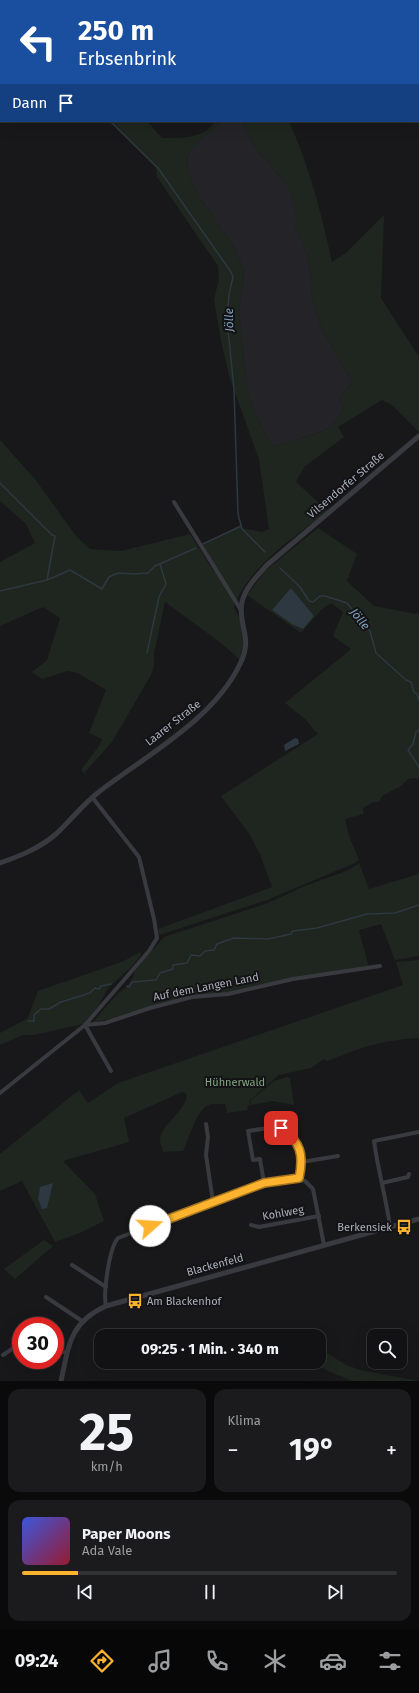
<!DOCTYPE html>
<html lang="de">
<head>
<meta charset="utf-8">
<style>
  body { margin:0; font-family:"Fira Sans",sans-serif; background:#1b1b1d; color:#f1f3f6; height:100vh; display:flex; flex-direction:column; font-size:15px; white-space:nowrap }
  * { box-sizing:border-box; margin:0 }
  p { font-size:13px; color:#9c9ea0 }
  .icon { flex:none; width:22px; height:22px; fill:none; stroke:currentColor; stroke-width:2; stroke-linecap:round; stroke-linejoin:round }
  .map { position:relative; height:1381px; overflow:hidden }
  .sheet { display:flex; flex-direction:column; gap:8px; padding:8px; background:#0a0a0b; flex:1 }
  .sheet>* { flex:none }
  .hud { position:absolute; left:0px; top:0px; width:419px; height:122px; box-shadow:0 4px 16px #0002,0 0 0 1px #313234; background:#1a4fa0; color:#fff; overflow:hidden }
  .buttons { position:absolute; left:367px; top:1329px; display:grid; gap:8px }
  .buttons a { display:grid; place-items:center; width:40px; height:40px; border-radius:8px; background:#121214; box-shadow:0 4px 16px #0002,0 0 0 1px #313234; font-size:20px }
  .speed { position:absolute; left:12px; top:1317px; display:flex; gap:8px; font-size:20px; font-weight:700; text-align:center }
  .speed>* { display:grid; place-content:center; width:52px; height:52px; border-radius:50%; background:#121214; box-shadow:0 4px 16px #0002,0 0 0 1px #313234; line-height:1 }
  .speed .limit { border:6px solid #d22; background:#fff; color:#111 }
  .pin { position:absolute; display:grid; place-items:center; width:34px; height:34px; color:#fff; margin:-17px; border-radius:8px; box-shadow:0 2px 6px #0006 }
  .me { position:absolute; width:44px; margin:-22px; rotate:71deg; stroke-linejoin:round; filter:drop-shadow(0 0 3px #0008) }
  .turn { display:flex; align-items:center; gap:14px; height:84px; padding:0 12px; font-size:18px }
  .turn .icon { width:52px; height:52px; stroke-width:2.5 }
  .turn b { display:block; font-size:28px; line-height:34px }
  .then { display:flex; align-items:center; height:38px; padding:0 12px; background:#0003; gap:8px; font-size:15px }
  .big { font-size:30px; font-weight:700; line-height:1.1 }
  .sheet .widget { flex:1; display:flex; flex-direction:column; justify-content:center; gap:6px; min-width:0; padding:0 14px; border-radius:12px; background:#1b1b1d }
  .sheet .dial { align-items:center; gap:0 }
  .dial b { font-size:52px; line-height:1 }
  .song { display:flex; align-items:center; gap:12px }
  .cover { width:48px; height:48px; border-radius:6px; background:linear-gradient(135deg,hsl(230 70% 55%),hsl(350 70% 35%)) }
  .played { height:4px; border-radius:2px; background:linear-gradient(90deg,#fdb32e 15%,#313234 15%) }
  .keys { display:flex; justify-content:space-around; direction:ltr }
  .heat { display:flex; justify-content:space-between; align-items:center; font-size:22px; direction:ltr }
  .sheet .tiles { flex:1; display:grid; gap:8px; grid-template-columns:1fr 1fr }
  .widget:last-child { grid-column:span 2 }
  .trip { position:absolute; left:94px; top:1329px; width:232px; height:40px; border-radius:12px; background:#121214; box-shadow:0 4px 16px #0002,0 0 0 1px #313234; font-weight:700; line-height:40px; text-align:center }
  .tab-bar { display:flex; height:64px; justify-content:space-around; align-items:center; background:#070708; color:#9c9ea0 }
  .tab-bar .icon { width:28px; height:28px }
  .tab-bar .current { color:#fdb32e }
  .tab-bar b { font-size:18px; color:#f1f3f6 }
  .map>svg:first-child { display:block }
  .built { fill:#242428 }
  .green { fill:#1e261f }
  .water { fill:#2d3840 }
  .lines { fill:none; stroke-linecap:round; stroke-linejoin:round }
  .stream { stroke:#2d3840; stroke-width:1.5 }
  .minor { stroke:#393a40; stroke-width:4 }
  .tertiary { stroke:#393a40; stroke-width:5 }
  .route-casing { stroke:#a4741e; stroke-width:10 }
  .route { stroke:#fdb32e; stroke-width:7 }
  .labels { text-anchor:middle; dominant-baseline:central; stroke-width:4; stroke-linejoin:round; paint-order:stroke }
  .street-label { font-size:11px; fill:#aaafbb; stroke:#131316 }
  .park-label { font-size:11px; fill:#80a781; stroke:#131316 }
  .poi-label { font-size:11px; fill:#aaafbb; stroke:#131316; text-anchor:end }
  .water-label { font-size:12px; font-style:italic; fill:#7f9fb8; stroke:#131316 }
</style>
</head>
<body>
<div class="map">
<svg width="419" height="1381" viewBox="0 0 419 1381">
  <rect width="100%" height="100%" fill="#18181b"/>
  <!-- built -->
  <g class="built">
    <polygon points="126,0 216,0 215,1"/>
    <polygon points="221,121 241,121 254,146 288,186 293,198 295,213 295,227 307,254 310,271 312,298 322,330 353,383 343,392 340,400 343,409 331,427 323,431 275,446 270,443 257,418 247,388 239,312 244,273 237,252 194,189 187,166 188,156 196,144"/>
  </g>
  <!-- green -->
  <g class="green">
    <polygon points="55,0 126,0 126,1 56,1"/>
    <polygon points="263,0 339,0 263,1"/>
    <path d="M 109,121 L 147,121 L 162,138 C 181,138 205,139 215,121 L 221,121 L 196,144 L 188,156 L 187,166 L 194,189 L 237,252 L 244,273 L 239,312 L 247,388 L 257,418 L 270,443 L 275,446 L 323,431 L 331,427 L 343,409 L 340,400 L 343,392 L 353,383 L 322,330 L 312,298 L 310,271 L 307,254 L 295,227 L 295,213 L 293,198 L 288,186 L 254,146 L 241,121 L 289,121 C 310,169 321,212 332,262 L 346,253 L 384,215 L 381,298 L 419,357 L 419,430 L 418,431 L 392,405 L 382,400 L 338,427 L 344,437 L 304,467 L 296,482 L 328,511 C 296,536 246,568 234,608 C 243,622 247,645 240,660 L 221,643 L 165,602 L 154,653 L 154,666 L 151,675 L 112,742 L 85,772 L 87,776 L 81,770 L 99,746 L 102,739 L 89,733 L 106,690 L 78,673 L 68,671 L 42,679 L 32,672 L 47,660 L 60,618 L 43,607 L 0,626 L 0,562 L 35,543 L 26,524 L 0,501 L 0,440 L 35,479 L 76,536 L 90,549 L 121,551 L 190,534 L 213,570 L 221,576 L 203,545 L 241,525 L 242,528 L 262,532 L 269,529 L 259,459 L 230,379 L 221,341 L 214,299 L 219,279 L 218,266 L 157,177 L 156,168 Z"/>
    <polygon points="318,528 357,554 347,581 374,606 416,614 419,613 419,779 415,778 408,779 401,786 382,796 379,802 374,802 363,808 364,814 345,819 349,836 359,860 355,863 267,900 159,935 158,929 272,887 260,854 248,832 221,796 318,734 305,719 285,703 351,649 333,636 343,612 331,603 322,609 301,633 247,595 265,571"/>
    <path d="M 359,863 L 369,889 L 419,874 L 419,956 L 395,960 L 381,924 L 359,930 L 368,964 L 367,968 L 299,976 L 239,991 L 164,1002 L 123,1016 L 92,1023 L 118,993 C 127,988 134,979 135,970 L 164,937 L 268,903 L 302,887 L 349,870 Z"/>
    <polygon points="140,952 141,955 131,967 107,989 99,1005 83,1024 34,1035 23,1035 0,1045 0,1033 28,1018 38,991 124,961"/>
    <path d="M 419,960 L 419,1038 C 399,1039 375,1043 356,1050 C 346,1053 337,1058 327,1061 L 324,1059 L 311,1068 L 279,1075 L 249,1101 L 250,1105 L 247,1106 L 248,1110 L 227,1113 L 225,1104 C 221,1104 213,1103 209,1105 C 196,1109 189,1140 183,1151 L 163,1152 C 162,1148 160,1143 160,1139 C 161,1124 191,1107 186,1093 L 182,1092 L 124,1118 L 129,1142 L 63,1161 L 95,1194 L 104,1221 L 80,1233 L 55,1242 L 22,1181 L 0,1191 L 0,1154 L 79,1090 L 88,1103 L 118,1083 L 403,985 L 396,962 Z"/>
    <polygon points="287,1077 290,1078 294,1105 272,1101 251,1105 250,1101 274,1081"/>
    <polygon points="44,1240 53,1246 15,1279 4,1269"/>
    <polygon points="319,1348 346,1365 360,1370 419,1381 353,1381 330,1372 312,1362 319,1362"/>
  </g>
  <!-- water -->
  <g class="water">
    <polygon points="291,588 313,615 313,617 303,629 292,624 272,610"/>
    <polygon points="295,738 298,739 299,744 285,751 284,745"/>
    <polygon points="53,1183 47,1208 42,1209 38,1199 40,1187"/>
  </g>
  <g class="lines">
    <!-- stream -->
    <g class="stream">
      <polyline points="64,0 65,1"/>
      <polyline points="70,0 71,1"/>
      <polyline points="296,1 297,0"/>
      <polyline points="110,121 158,168 231,272 233,277 229,294 227,319 234,389 238,514 242,529 265,552"/>
      <polyline points="0,483 52,535 55,536 47,580"/>
      <polyline points="203,544 241,526"/>
      <polyline points="280,568 300,587 309,601 313,602 320,596 325,596 347,603 370,631 376,653 406,680 411,682 414,692 417,694 419,700"/>
      <polyline points="0,591 47,580 70,570 102,589 109,577 118,573 136,574 148,573 155,566 196,548"/>
      <polyline points="147,653 159,597 166,584 160,564"/>
      <polyline points="419,730 416,732 413,744 408,750 419,767"/>
      <polyline points="127,986 129,987 132,982 156,980 160,973 173,969 173,965 187,963 191,955 200,956 205,951 214,950 217,944 234,938 268,939 291,934 293,931 317,928 367,914 395,913 419,905"/>
      <polyline points="28,1021 34,1021 34,1015 41,1009 49,1009 61,1002 90,993 95,988 99,989 101,986 111,984"/>
    </g>
    <!-- minor -->
    <g class="minor">
      <polyline points="260,1 260,0"/>
      <polyline points="174,502 241,610"/>
      <polyline points="85,1025 105,1023 150,1008 192,997 228,994 293,979 380,966"/>
      <polyline points="85,1025 111,1071"/>
      <polyline points="0,1093 85,1025 149,951 157,938 154,919 139,857 92,797"/>
      <polyline points="206,1124 208,1137 206,1155 213,1202"/>
      <polyline points="302,1162 338,1156"/>
      <polyline points="264,1183 260,1159 253,1160 248,1131 276,1127 281,1128 290,1135 297,1143 301,1154 302,1162 299,1178"/>
      <polyline points="382,1183 408,1177 409,1174"/>
      <polyline points="251,1225 259,1227 319,1216"/>
      <path d="M 390,1227 C 386,1197 378,1171 374,1141 L 419,1132"/>
      <polyline points="72,1265 106,1287"/>
      <polyline points="46,1297 82,1321"/>
      <path d="M 106,1306 C 103,1294 109,1248 118,1238 L 259,1185 L 296,1178 L 305,1181 L 313,1189 L 324,1245"/>
      <polyline points="55,1349 67,1353"/>
      <polyline points="3,1355 21,1343"/>
    </g>
    <!-- tertiary -->
    <g class="tertiary">
      <path d="M 0,863 C 20,856 40,848 56,834 C 71,820 84,803 100,791 C 147,755 214,719 240,664 C 254,637 237,625 242,602 C 245,588 258,575 267,565 L 419,436"/>
      <path d="M 61,1381 C 69,1345 69,1323 106,1306 L 419,1219"/>
    </g>
  </g>
  <g class="lines">
    <defs>
      <path id="route" d="M 150,1226 L 264,1183 L 299,1178 C 304,1155 301,1142 281,1128"/>
    </defs>
    <!-- route casing -->
    <use href="#route" class="route-casing"/>
    <!-- route -->
    <use href="#route" class="route"/>
  </g>
  <!-- icons -->
  <defs>
    <symbol id="bus-bare" viewBox="-9 -9 18 18"><path d="M-5-6H5V4H4V6H2V4H-2V6H-4V4H-5ZM-3.5-4V0h7V-4ZM-3.5 1.2v1.5H-2V1.2ZM2 1.2v1.5H3.5V1.2Z" fill="#fdb32e" stroke="#131316" stroke-width="2.5" paint-order="stroke"/></symbol>
  </defs>
  <g fill-rule="evenodd">
    <use href="#bus-bare" x="393" y="1216" width="22" height="22"/>
    <use href="#bus-bare" x="124" y="1290" width="22" height="22"/>
  </g>
  <g class="labels">
    <!-- street labels -->
    <g class="street-label">
      <text transform="translate(346 485) rotate(-40)">Vilsendorfer Straße</text>
      <text transform="translate(173 723) rotate(-38)">Laarer Straße</text>
      <text transform="translate(206 987) rotate(-11)">Auf dem Langen Land</text>
      <text transform="translate(283 1213) rotate(-10)">Kohlweg</text>
      <text transform="translate(215 1265) rotate(-15)">Blackenfeld</text>
    </g>
    <!-- park labels -->
    <g class="park-label">
      <text x="235" y="1082">Hühnerwald</text>
    </g>
    <!-- poi labels -->
    <g class="poi-label">
      <text x="392" y="1227">Berkensiek</text>
      <text x="147" y="1301" text-anchor="start">Am Blackenhof</text>
    </g>
    <!-- water labels -->
    <g class="water-label">
      <text transform="translate(229 320) rotate(-91)">Jölle</text>
      <text transform="translate(360 619) rotate(52)">Jölle</text>
    </g>
  </g>
</svg>
<div class="buttons">
<a><svg class="icon" aria-label="search" viewBox="0 0 24 24"><circle cx="10" cy="10" r="6"/><path d="M15 15l6 6"/></svg></a>
</div>
<div class="speed"><div class="limit">30</div></div>
<div class="pin" style="left:281px;top:1128px;background:#d93025"><svg class="icon" aria-label="arrive" viewBox="0 0 24 24"><path d="M6 21V4h12l-3 4 3 4H6"/></svg></div>
<svg class="me" style="left:150px;top:1226px" viewBox="-20 -20 40 40"><circle r="19" fill="#fff"/><path d="M0-13L10 11 0 6-10 11z" fill="#fdb32e"/></svg>
<div class="trip">09:25 · 1 Min. · 340 m</div>
<div class="hud">
<div class="turn"><svg class="icon" aria-label="left" viewBox="0 0 24 24"><path d="M17 20v-9H6M10 6l-5 5 5 5"/></svg><div><b>250 m</b>Erbsenbrink</div></div>
<div class="then">Dann<svg class="icon" aria-label="arrive" viewBox="0 0 24 24"><path d="M6 21V4h12l-3 4 3 4H6"/></svg></div>
</div>
</div>
<section class="sheet">
<div class="tiles">
<div class="widget dial"><b>25</b><p>km/h</p></div>
<div class="widget"><p>Klima</p>
<div class="heat"><a>−</a><b class="big">19°</b><a>+</a></div>
</div>
<div class="widget">
<div class="song"><i class="cover"></i><div><b>Paper Moons</b><p>Ada Vale</p></div></div>
<div class="played"></div>
<div class="keys"><svg class="icon" aria-label="previous" viewBox="0 0 24 24"><path d="M18 5L8 12l10 7zM5 5v14"/></svg><svg class="icon" aria-label="pause" viewBox="0 0 24 24"><path d="M8 5v14M16 5v14"/></svg><svg class="icon" aria-label="next" viewBox="0 0 24 24"><path d="M6 5l10 7-10 7zM19 5v14"/></svg></div>
</div>
</div>
</section>
<nav class="tab-bar">
<b>09:24</b>
<svg class="icon current" aria-label="directions" viewBox="0 0 24 24"><path d="M12 3l9 9-9 9-9-9zM9 14v-3h6M13 9l2 2-2 2"/></svg>
<svg class="icon" aria-label="music" viewBox="0 0 24 24"><path d="M9 18V5l10-2v13"/><circle cx="6" cy="18" r="3"/><circle cx="16" cy="16" r="3"/></svg>
<svg class="icon" aria-label="phone" viewBox="0 0 24 24"><path d="M5 4h4l2 5-3 2q2 4 5 5l2-3 5 2v4C11 20 4 13 5 4z"/></svg>
<svg class="icon" aria-label="climate" viewBox="0 0 24 24"><path d="M12 3v18M4 7l16 10M4 17L20 7"/></svg>
<svg class="icon" aria-label="car" viewBox="0 0 24 24"><path d="M5 17H2v-5l4-1 3-4h7l3 4 3 1v5h-3M9 17h6M6 11h13"/><circle cx="7" cy="17" r="2"/><circle cx="17" cy="17" r="2"/></svg>
<svg class="icon" aria-label="filters" viewBox="0 0 24 24"><path d="M4 7h16M4 17h16"/><circle cx="9" cy="7" r="2"/><circle cx="15" cy="17" r="2"/></svg>
</nav>
</body>
</html>
